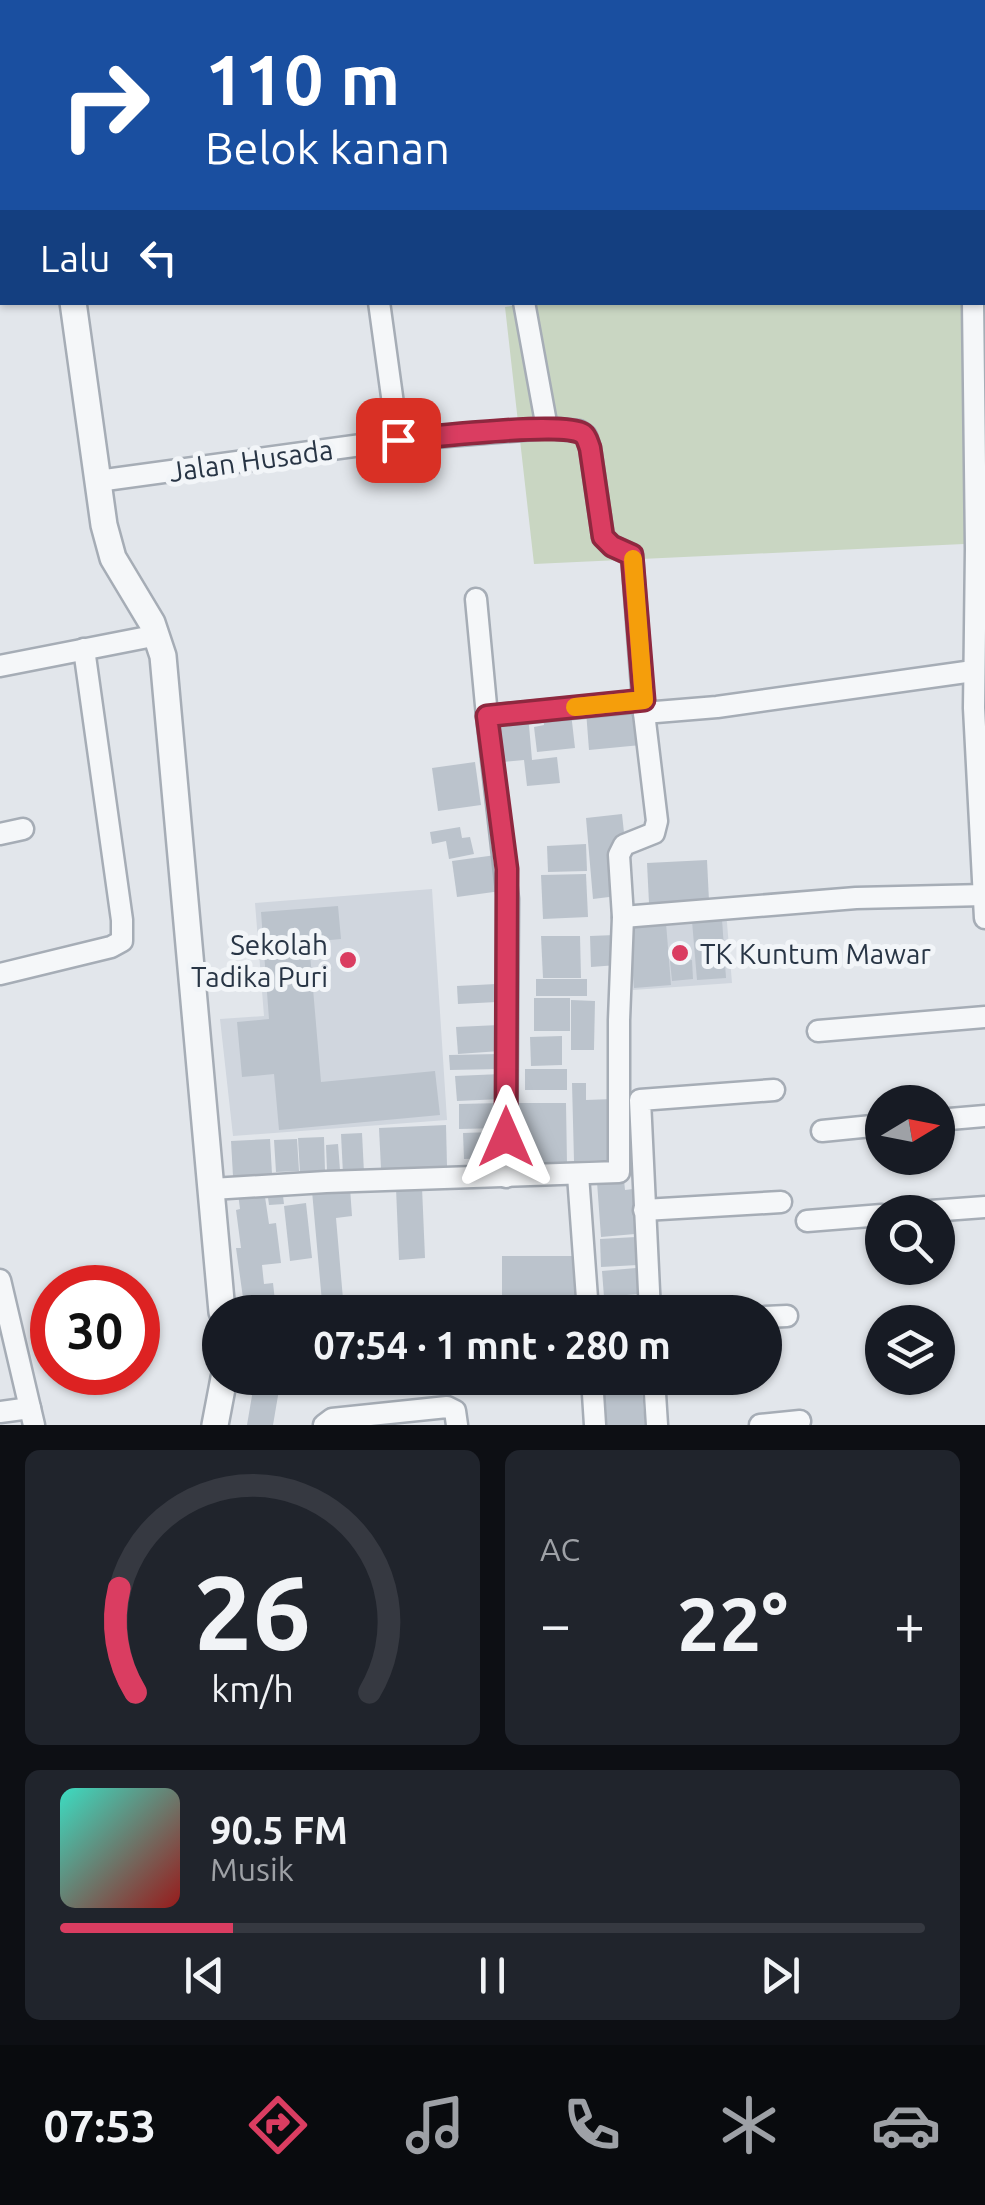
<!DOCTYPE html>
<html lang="id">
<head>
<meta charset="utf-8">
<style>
  body { margin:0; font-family:Ubuntu,sans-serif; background:#20242c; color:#f1f3f6; height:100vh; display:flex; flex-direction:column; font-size:38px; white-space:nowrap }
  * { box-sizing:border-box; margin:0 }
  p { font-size:32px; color:#9ea1a6 }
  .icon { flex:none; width:55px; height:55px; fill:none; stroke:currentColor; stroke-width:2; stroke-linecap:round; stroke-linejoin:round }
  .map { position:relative; height:1425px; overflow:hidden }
  .side { display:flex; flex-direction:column; gap:25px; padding:25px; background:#0d0f14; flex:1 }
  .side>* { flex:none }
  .guide { position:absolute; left:0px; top:0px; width:985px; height:305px; box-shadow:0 2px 8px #0004; background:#1a4fa0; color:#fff; overflow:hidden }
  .needle { width:65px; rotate:80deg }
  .tools { position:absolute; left:865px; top:1085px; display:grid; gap:20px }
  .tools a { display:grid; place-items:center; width:90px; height:90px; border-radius:50%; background:#171b24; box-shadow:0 2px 8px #0004; font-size:50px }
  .speed { position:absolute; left:30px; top:1265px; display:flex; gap:20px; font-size:50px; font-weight:700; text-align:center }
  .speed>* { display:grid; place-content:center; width:130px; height:130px; border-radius:50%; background:#171b24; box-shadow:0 2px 8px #0004; line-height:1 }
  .speed .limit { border:15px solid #d22; background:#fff; color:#111 }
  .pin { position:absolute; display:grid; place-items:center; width:85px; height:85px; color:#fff; margin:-42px; border-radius:20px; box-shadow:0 5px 15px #0006 }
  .me { position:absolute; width:110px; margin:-55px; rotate:0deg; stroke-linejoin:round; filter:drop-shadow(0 0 8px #0008) }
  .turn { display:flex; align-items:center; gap:35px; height:210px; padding:0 40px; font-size:45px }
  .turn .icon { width:130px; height:130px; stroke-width:2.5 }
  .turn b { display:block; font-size:70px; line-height:85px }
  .then { display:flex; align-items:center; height:95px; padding:0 40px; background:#0003; gap:20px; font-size:38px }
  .big { font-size:75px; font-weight:700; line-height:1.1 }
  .side .tile { flex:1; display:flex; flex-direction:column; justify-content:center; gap:15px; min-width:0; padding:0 35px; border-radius:15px; background:#20242c }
  .side .dial { align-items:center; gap:0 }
  .dial svg { height:260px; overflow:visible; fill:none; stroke:#363941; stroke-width:7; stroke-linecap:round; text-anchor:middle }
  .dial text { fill:#f1f3f6; stroke:none }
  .song { display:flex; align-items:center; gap:30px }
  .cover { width:120px; height:120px; border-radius:15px; background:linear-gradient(135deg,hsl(170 70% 55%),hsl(0 70% 35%)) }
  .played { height:10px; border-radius:5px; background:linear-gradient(90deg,#da3d61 20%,#363941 20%) }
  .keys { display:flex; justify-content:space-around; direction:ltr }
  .heat { display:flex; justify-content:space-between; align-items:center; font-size:55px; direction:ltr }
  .side .tiles { flex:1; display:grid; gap:25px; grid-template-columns:1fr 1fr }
  .tile:last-child { grid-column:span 2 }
  .trip { position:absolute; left:202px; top:1295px; width:580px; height:100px; border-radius:50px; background:#171b24; box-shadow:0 2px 8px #0004; font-weight:700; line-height:100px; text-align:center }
  .tab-bar { display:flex; height:160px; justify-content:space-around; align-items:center; background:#090b0e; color:#9ea1a6 }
  .tab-bar .icon { width:70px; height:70px }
  .tab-bar .active { color:#da3d61 }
  .tab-bar b { font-size:45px; color:#f1f3f6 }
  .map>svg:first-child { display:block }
  .built { fill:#d0d6de }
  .green { fill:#c9d6c2 }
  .building { fill:#bbc3cc }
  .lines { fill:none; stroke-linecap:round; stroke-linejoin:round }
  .minor-casing { stroke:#a6adb6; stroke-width:25 }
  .tertiary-casing { stroke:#a6adb6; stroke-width:30 }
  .minor { stroke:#f5f7f9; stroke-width:20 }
  .tertiary { stroke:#f5f7f9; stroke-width:25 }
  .route-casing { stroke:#8e283f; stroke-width:25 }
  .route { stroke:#da3d61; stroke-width:18 }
  .slow { stroke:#f59e0b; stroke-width:18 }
  .poi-dot { fill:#da3d61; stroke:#f2f5f8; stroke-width:4 }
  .labels { text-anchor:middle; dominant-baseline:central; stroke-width:10; stroke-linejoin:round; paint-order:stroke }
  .street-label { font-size:28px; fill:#283545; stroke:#f2f5f8 }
  .poi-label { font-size:28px; fill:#283545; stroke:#f2f5f8; text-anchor:end }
</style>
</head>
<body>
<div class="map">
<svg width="985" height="1425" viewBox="0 0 985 1425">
  <rect width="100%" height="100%" fill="#e2e6eb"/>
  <!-- built -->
  <g class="built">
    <polygon points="432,889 447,1120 233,1136 220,1019 264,1016 255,903"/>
    <polygon points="726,911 732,983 633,990 627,922"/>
  </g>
  <!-- green -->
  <polygon class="green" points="985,248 985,543 534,564 505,307 541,302 982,302"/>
  <!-- building -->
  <g class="building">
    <polygon points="637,706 641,745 589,750 586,711"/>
    <polygon points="571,713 575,748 537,752 534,727 544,725 543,716"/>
    <polygon points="528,714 532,760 557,757 560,783 527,786 524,760 503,762 499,717"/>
    <polygon points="475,762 481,805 438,811 432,768"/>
    <polygon points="622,814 625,842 612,844 617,896 593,899 586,818"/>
    <polygon points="460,827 462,838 470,837 474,854 449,859 446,841 432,844 430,832"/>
    <polygon points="586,844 587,871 548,872 547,846"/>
    <polygon points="496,855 501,891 457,897 452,861"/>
    <polygon points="707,860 709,901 649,903 647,863"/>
    <polygon points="586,874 588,917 543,919 541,875"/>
    <polygon points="338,906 341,939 309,942 321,1082 435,1071 440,1115 279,1130 274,1074 242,1077 237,1022 269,1019 261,912"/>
    <polygon points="722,919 726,978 697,980 692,921"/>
    <polygon points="666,923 671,985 634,988 629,926"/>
    <polygon points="615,935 617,965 591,967 590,936"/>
    <polygon points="541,936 580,936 581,978 543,978"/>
    <polygon points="692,960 693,979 672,981 670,961"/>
    <rect x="536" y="979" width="51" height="17"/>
    <polygon points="496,984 497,1002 458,1004 457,986"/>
    <rect x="534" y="998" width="36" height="33"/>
    <polygon points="571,1000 595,1001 594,1050 571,1050"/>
    <polygon points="499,1025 500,1051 458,1054 456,1027"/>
    <polygon points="562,1036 562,1065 531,1066 530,1037"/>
    <polygon points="499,1054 500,1069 450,1070 449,1055"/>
    <rect x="525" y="1069" width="42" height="21"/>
    <polygon points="501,1074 502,1099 457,1101 455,1076"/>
    <polygon points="572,1083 586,1083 586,1100 613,1099 615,1160 574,1161"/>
    <polygon points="501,1103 502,1128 459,1129 459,1104"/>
    <polygon points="515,1103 566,1103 567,1164 531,1164 530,1146 523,1146 523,1132 515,1132"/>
    <polygon points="446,1125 447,1166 381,1169 379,1128"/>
    <polygon points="493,1132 494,1158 464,1159 463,1133"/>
    <polygon points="362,1133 364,1173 343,1174 341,1134"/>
    <polygon points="324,1137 325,1171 300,1173 298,1138"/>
    <polygon points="270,1139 272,1174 233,1176 231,1141"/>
    <polygon points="297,1139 299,1171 276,1172 274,1140"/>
    <polygon points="338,1144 340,1170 327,1171 326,1145"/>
    <polygon points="624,1180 625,1190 633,1189 635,1234 601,1237 597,1182"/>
    <polygon points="422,1187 425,1258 399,1260 396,1188"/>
    <polygon points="282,1188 284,1204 269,1205 267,1190"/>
    <polygon points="350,1188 352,1216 336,1218 343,1299 322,1302 312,1191"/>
    <polygon points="264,1190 269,1224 276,1223 281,1263 262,1265 264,1284 273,1283 275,1301 266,1302 268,1312 245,1312 236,1248 241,1248 236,1210 240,1209 238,1193"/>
    <polygon points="306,1203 312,1258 290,1261 284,1206"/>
    <polygon points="636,1237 638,1265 601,1267 600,1239"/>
    <rect x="502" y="1256" width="75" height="43"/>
    <polygon points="636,1268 638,1294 604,1297 602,1271"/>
    <polygon points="635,1298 636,1312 606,1312 605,1301"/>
    <polygon points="255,1378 281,1378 273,1425 247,1425"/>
    <polygon points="604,1378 641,1378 641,1385 605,1388"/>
    <polygon points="642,1389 645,1425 606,1425 604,1393"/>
  </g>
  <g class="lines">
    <defs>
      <g id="minor">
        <polyline points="43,0 45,2"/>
        <polyline points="960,0 960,2"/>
        <polyline points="222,2 223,0"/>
        <polyline points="741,2 754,0"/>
        <polyline points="982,27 985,27"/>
        <polyline points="982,121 985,121"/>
        <polyline points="0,136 2,139"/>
        <polyline points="982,145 985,149"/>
        <polyline points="0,211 2,209"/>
        <polyline points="379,302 398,440"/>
        <polyline points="524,302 547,428"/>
        <polyline points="973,302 976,549 974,708 985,918"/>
        <polyline points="98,481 398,440 547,428 579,431 586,436 590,448 603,537 612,546 632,555 644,713 657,821 654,833 624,845 619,855 623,917 619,1020 619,1172 326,1182 212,1189"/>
        <polyline points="476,599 487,716 643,701"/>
        <polyline points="0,666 158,635"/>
        <polyline points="644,713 717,707 973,671"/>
        <polyline points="487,716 508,899 506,1177"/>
        <polyline points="0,834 23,829"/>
        <polyline points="623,917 856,898 985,895"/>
        <polyline points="0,974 111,947 122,941 122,920 84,649"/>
        <polyline points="818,1031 985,1017"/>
        <polyline points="938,1120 985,1116"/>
        <polyline points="822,1131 882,1125"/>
        <polyline points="578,1175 588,1312"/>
        <polyline points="644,1210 781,1202"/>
        <polyline points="917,1212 985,1207"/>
        <polyline points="807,1221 882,1215"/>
        <polyline points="0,1280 34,1425"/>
        <polyline points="650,1312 640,1100 774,1090"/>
        <polyline points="765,1317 787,1316"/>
        <polyline points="592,1378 595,1425"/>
        <polyline points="654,1378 657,1425"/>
        <polyline points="0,1412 30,1408"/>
        <polyline points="324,1425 332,1419 447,1407 455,1411 457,1425"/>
        <polyline points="760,1425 800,1421"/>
      </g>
      <g id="tertiary">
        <polyline points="141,2 142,0"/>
        <polyline points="73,302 104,525 113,558 152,623 163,656 222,1312"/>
        <polyline points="215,1425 224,1378"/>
      </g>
    </defs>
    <!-- minor casing -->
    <use href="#minor" class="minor-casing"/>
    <!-- tertiary casing -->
    <use href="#tertiary" class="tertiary-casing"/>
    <!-- minor -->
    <use href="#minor" class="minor"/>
    <!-- tertiary -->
    <use href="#tertiary" class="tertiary"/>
  </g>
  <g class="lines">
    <defs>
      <path id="route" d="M 398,440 C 427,437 566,421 583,434 C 587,437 588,443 590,448 L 603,537 L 612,546 L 632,555 L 644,700 L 487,716 L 507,869 L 506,1137"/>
    </defs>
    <!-- route casing -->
    <use href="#route" class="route-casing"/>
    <!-- route -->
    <use href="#route" class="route"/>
    <!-- slow -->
    <polyline class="slow" points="575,707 644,700 633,559"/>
  </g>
  <!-- markers -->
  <g class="poi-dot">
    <circle cx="680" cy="953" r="10"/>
    <circle cx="348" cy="960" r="10"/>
  </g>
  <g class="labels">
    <!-- street labels -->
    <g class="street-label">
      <text transform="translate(251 460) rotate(-8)">Jalan Husada</text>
    </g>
    <!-- poi labels -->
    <g class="poi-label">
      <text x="328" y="944">Sekolah<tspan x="328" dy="32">Tadika Puri</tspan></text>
      <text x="700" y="953" text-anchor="start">TK Kuntum Mawar</text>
    </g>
  </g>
</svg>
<div class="tools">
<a><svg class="needle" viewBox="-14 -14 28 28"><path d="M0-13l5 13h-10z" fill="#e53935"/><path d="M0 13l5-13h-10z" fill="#9ea1a6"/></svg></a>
<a><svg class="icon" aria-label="search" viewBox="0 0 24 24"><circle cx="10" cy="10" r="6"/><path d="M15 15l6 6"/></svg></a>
<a><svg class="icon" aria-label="layers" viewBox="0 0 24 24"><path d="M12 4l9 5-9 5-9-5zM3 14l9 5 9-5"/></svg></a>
</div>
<div class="speed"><div class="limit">30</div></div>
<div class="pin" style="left:398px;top:440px;background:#d93025"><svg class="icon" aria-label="arrive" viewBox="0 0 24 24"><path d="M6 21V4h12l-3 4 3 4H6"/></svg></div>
<svg class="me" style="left:506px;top:1137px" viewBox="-20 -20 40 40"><path d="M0-17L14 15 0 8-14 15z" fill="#da3d61" stroke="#fff" stroke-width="4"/></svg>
<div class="trip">07:54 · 1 mnt · 280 m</div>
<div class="guide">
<div class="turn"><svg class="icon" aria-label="right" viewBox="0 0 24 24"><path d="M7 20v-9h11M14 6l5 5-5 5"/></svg><div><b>110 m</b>Belok kanan</div></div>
<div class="then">Lalu<svg class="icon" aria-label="left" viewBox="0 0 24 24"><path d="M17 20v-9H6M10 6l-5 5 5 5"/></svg></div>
</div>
</div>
<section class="side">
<div class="tiles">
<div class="tile dial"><svg viewBox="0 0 100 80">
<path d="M14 69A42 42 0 1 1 86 69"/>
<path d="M14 69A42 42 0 0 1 9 37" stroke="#da3d61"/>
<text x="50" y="56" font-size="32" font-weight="700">26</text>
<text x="50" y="72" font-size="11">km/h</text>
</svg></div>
<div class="tile"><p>AC</p>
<div class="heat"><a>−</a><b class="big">22°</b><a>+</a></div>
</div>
<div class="tile">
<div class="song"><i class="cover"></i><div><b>90.5 FM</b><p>Musik</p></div></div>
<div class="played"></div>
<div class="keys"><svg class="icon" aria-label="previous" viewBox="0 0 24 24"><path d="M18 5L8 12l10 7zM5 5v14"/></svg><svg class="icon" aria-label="pause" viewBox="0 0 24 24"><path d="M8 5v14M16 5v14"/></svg><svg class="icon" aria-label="next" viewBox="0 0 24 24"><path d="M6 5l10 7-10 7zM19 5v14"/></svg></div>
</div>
</div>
</section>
<nav class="tab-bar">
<b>07:53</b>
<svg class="icon active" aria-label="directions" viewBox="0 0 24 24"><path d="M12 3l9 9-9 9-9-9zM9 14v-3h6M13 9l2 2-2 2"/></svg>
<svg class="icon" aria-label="music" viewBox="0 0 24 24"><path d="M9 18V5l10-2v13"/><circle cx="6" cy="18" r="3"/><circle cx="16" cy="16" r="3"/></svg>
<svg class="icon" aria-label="phone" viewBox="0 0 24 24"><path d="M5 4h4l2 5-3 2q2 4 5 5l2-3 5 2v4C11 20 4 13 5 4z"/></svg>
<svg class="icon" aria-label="climate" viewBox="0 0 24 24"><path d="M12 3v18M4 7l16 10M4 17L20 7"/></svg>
<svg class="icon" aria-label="car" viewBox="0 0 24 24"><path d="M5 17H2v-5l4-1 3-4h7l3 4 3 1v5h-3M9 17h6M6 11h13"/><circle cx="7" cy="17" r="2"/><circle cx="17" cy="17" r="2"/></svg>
</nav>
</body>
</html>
